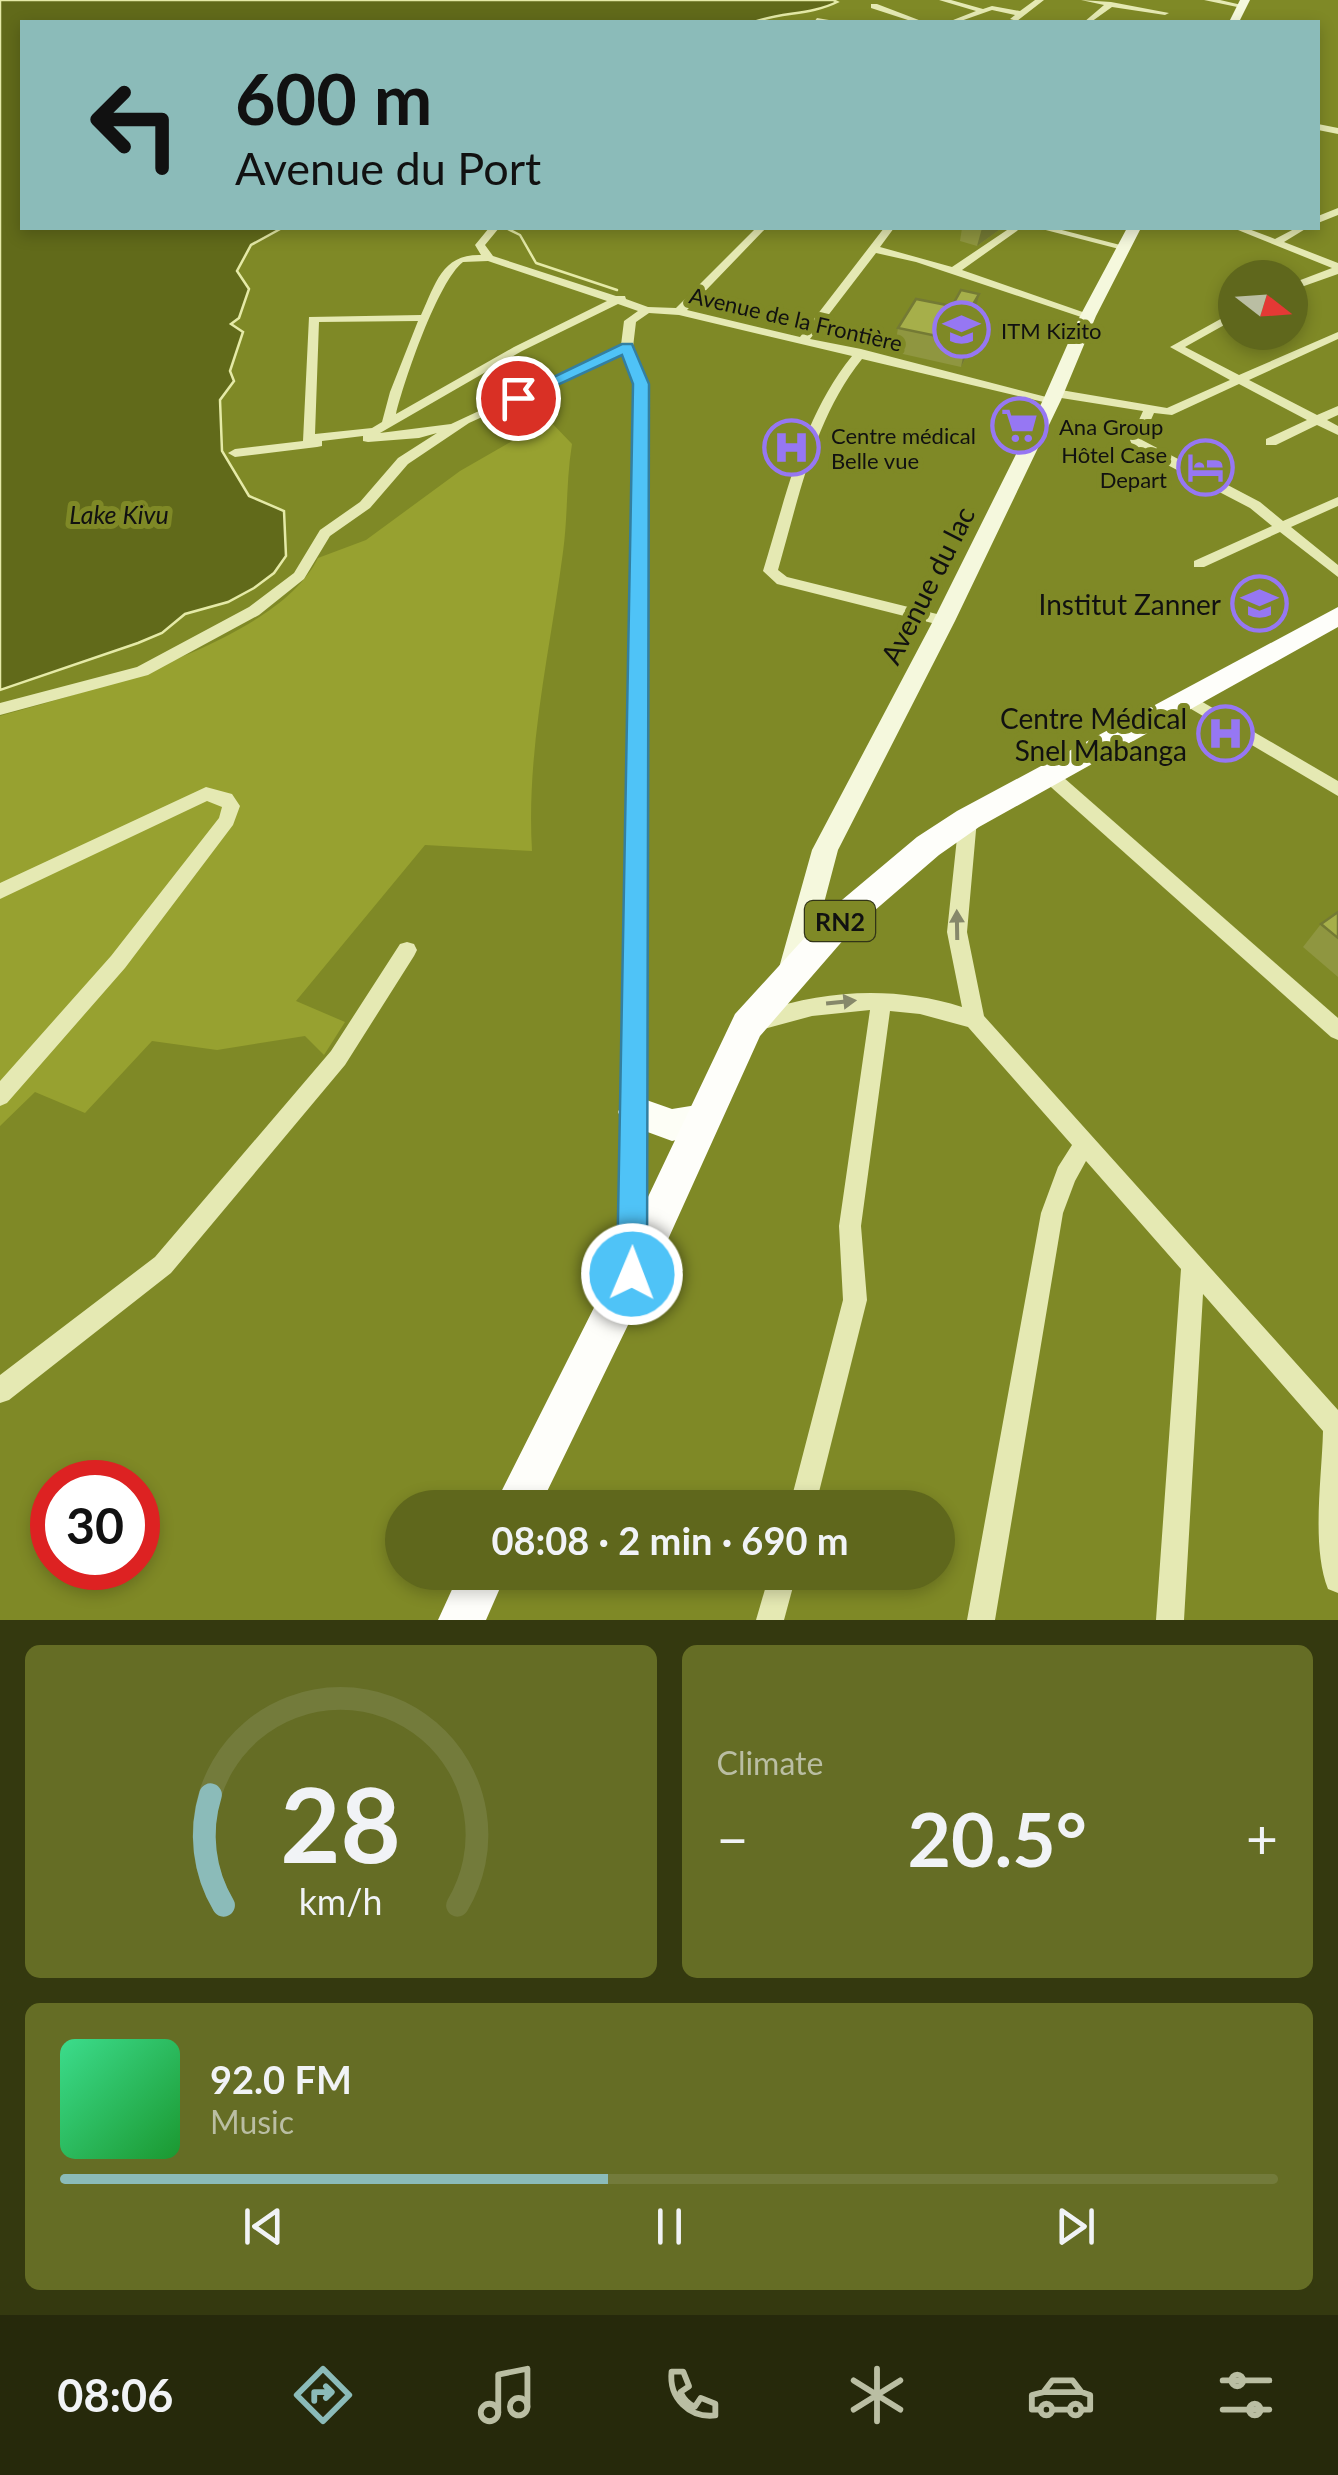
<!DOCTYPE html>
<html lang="en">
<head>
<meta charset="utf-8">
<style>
  body { margin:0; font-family:Lato,sans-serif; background:#656d25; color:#f1f3f6; height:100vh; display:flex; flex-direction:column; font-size:38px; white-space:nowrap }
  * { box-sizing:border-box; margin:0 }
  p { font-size:32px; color:#babea3 }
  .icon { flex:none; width:55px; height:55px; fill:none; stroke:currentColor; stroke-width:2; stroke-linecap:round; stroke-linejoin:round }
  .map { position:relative; height:1620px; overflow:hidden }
  .details { display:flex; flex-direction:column; gap:25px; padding:25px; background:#34390f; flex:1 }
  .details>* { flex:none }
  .hud { position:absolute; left:20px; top:20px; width:1300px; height:210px; border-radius:0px; box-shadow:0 5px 15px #0003; background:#8bbbb9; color:#111; overflow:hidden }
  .needle { width:65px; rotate:107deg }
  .tools { position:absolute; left:1218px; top:260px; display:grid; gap:20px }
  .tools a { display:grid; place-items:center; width:90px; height:90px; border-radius:50%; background:#5f671c; box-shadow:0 5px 15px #0003; font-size:50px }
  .speed { position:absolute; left:30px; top:1460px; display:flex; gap:20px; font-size:50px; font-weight:700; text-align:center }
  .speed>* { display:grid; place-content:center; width:130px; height:130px; border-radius:50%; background:#5f671c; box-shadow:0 5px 15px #0003; line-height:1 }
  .speed .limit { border:15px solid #d22; background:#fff; color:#111 }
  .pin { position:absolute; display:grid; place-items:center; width:85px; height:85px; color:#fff; margin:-42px; border:5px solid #fff; border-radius:50%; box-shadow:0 2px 10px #0007 }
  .me { position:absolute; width:110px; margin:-55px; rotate:1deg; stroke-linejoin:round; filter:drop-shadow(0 0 8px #0008) }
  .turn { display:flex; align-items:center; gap:35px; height:210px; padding:0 50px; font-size:45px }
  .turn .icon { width:130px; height:130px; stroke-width:2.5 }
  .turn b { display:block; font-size:70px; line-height:85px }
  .big { font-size:75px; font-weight:700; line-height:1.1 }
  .details .widget { flex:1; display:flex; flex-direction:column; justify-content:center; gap:15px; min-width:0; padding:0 35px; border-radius:15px; background:#656d25 }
  .details .dial { align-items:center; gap:0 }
  .dial svg { height:260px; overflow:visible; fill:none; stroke:#737b3b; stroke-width:7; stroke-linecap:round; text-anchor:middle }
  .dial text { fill:#f1f3f6; stroke:none }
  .song { display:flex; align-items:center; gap:30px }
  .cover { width:120px; height:120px; border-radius:15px; background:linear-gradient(135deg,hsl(150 70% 55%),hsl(130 70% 35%)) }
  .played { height:10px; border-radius:5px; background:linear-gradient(90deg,#8bbbb9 45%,#737b3b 45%) }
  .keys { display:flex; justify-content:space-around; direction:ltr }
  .heat { display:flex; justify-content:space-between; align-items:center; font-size:55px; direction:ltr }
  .details .tiles { flex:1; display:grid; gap:25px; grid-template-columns:1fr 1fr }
  .widget:last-child { grid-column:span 2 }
  .trip { position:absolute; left:385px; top:1490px; width:570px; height:100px; border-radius:50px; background:#5f671c; box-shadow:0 5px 15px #0003; font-weight:700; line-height:100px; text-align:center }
  .tab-bar { display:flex; height:160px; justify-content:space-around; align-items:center; background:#26290b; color:#babea3 }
  .tab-bar .icon { width:70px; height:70px }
  .tab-bar .active { color:#8bbbb9 }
  .tab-bar b { font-size:45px; color:#f1f3f6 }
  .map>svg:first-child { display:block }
  .green { fill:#97a130 }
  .water { fill:#616a1a; stroke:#e5eaa7; stroke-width:2.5 }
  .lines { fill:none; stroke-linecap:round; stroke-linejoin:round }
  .stream { stroke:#e5eaa7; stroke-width:2.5 }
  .minor { fill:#e5e9b3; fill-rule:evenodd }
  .secondary { fill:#f5f8dd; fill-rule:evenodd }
  .primary { fill:#fdfef6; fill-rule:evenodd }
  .trunk { fill:#fefefa; fill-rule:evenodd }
  .wall { fill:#8f9640 }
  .shaded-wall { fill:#747a34 }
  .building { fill:#a6af4a; stroke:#747a34; stroke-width:2.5 }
  .oneway { fill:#86886a }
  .route { fill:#4fc3f7; stroke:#337fa1; stroke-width:2.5 }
  .labels { text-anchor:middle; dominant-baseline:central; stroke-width:10; stroke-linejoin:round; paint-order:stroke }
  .far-street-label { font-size:22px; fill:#111; stroke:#7f8926 }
  .far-poi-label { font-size:22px; fill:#111; stroke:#7f8926; text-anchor:start }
  .far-water-label { font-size:25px; font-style:italic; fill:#111; stroke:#7f8926 }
  .shield { fill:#7f8926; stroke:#323517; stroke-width:2.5 }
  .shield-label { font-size:25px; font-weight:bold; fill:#111 }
  .street-label { font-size:28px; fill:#111; stroke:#7f8926 }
  .poi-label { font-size:28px; fill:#111; stroke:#7f8926; text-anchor:end }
</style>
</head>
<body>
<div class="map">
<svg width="1338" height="1620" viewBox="0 0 1338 1620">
  <rect width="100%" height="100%" fill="#7f8926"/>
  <!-- green -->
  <path class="green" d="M 549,420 L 572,444 C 566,480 568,516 563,552 C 550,652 526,750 532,851 L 425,845 L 296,1001 L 345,1022 L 324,1055 L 305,1036 L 217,1050 L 152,1041 L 85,1113 L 35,1092 L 0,1126 L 0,716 C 85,692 277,642 318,558 L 366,540 L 460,471 Z"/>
  <!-- water -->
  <path class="water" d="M 0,0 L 833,0 L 837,2 C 811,15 781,12 754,22 L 22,22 L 22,228 L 282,228 L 251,245 L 237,271 L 249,289 L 239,318 L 231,324 L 243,332 L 230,371 L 234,381 L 220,400 L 222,451 L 249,496 L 284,511 L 286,556 L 274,573 L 254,588 L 228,602 L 185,614 L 162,633 L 138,643 L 0,690 Z"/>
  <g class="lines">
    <!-- stream -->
    <polyline class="stream" points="506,228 520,235 536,263 617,290"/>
    <!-- minor -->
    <g class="minor">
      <polygon points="939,0 951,0 983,9 992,6 1020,11 1035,0 1044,0 1017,21 1010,19 1015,15 992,10 958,22 948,22 976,11"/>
      <polygon points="1081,0 1111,2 1169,13 1165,15 1112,7 1091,22 1084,22 1104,5"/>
      <polygon points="1204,0 1220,0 1246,6 1242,8"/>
      <polygon points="871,4 877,4 924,22 914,22 871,8"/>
      <polygon points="817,18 829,20 830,22 814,22"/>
      <polygon points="1318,124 1338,128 1338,134 1318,130"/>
      <polygon points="1338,208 1338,215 1318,223 1318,216"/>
      <path d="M 489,228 L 499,228 L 485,245 L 493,256 L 616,296 L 625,296 L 626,299 L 648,307 L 676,308 L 756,228 L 766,228 L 687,310 L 800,337 L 884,228 L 894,228 L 880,247 L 952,267 L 1010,228 L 1021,228 L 962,270 L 1094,316 L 1084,318 L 916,262 L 876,253 L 810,339 L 861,349 L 1058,400 L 1052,404 L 862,359 C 814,419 799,497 778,570 L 787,577 L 949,617 L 952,621 L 944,626 L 777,584 L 763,571 C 786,497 802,418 852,356 L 679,315 L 649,313 L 636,322 L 633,347 L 647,384 L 644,1254 L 640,1262 L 632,1266 L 624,1262 L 620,1254 L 635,384 L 623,353 L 469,423 L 408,464 L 370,508 L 330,536 L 304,579 L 259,615 L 148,675 L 0,715 L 0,703 L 137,667 L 249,607 L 294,573 L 320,530 L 360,502 L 398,458 L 437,433 L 419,438 L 368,442 L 363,441 L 363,436 L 322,441 L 322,446 L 317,447 L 235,457 L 228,453 L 235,449 L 303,441 L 309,317 L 421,315 C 436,283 442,254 481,255 L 475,245 ZM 488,261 L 607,301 L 514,347 L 396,414 C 404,381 438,281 463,262 ZM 618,304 L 638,311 L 624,321 L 621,345 L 451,424 L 380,433 L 522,351 ZM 418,321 L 390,392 L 382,422 L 372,428 L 315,434 L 319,322 Z"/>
      <polygon points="1038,228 1054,228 1128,247 1123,250"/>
      <polygon points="1233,228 1246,228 1275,239 1296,228 1307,228 1284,242 1338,263 1338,274 1290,291 1290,284 1332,268"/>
      <polygon points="1235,311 1235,319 1185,347 1239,375 1338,332 1338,339 1249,380 1317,415 1338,406 1338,415 1327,420 1338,426 1338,435 1317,425 1276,445 1266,445 1266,439 1307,420 1239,384 1172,415 1154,413 1142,440 1260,502 1283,521 1338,497 1338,506 1291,527 1338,565 1338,577 1280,532 1204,567 1194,567 1194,561 1272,526 1250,508 1133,447 1130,440 1143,411 1055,397 1049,393 1055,389 1167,408 1230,380 1170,347"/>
      <polygon points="1187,693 1338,781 1338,796 1181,703 1179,699 1181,695"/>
      <polygon points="1049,769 1055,770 1338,1018 1338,1040 1331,1037 1043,780 1040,775 1043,770"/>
      <polygon points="206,787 232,794 240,806 233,825 125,968 7,1103 0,1106 0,1081 111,956 219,818 222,807 207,801 0,899 0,883"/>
      <path d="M 968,812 L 974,814 L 977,819 L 967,932 L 984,1016 L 1338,1410 L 1338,1593 L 1328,1589 C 1311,1546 1322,1477 1323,1431 L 1203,1294 L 1184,1620 L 1156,1620 L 1181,1269 L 1086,1161 L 1075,1181 L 1063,1213 L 995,1620 L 967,1620 L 1041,1213 L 1058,1167 L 1072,1145 L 968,1027 L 920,1014 L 890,1011 L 861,1226 L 867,1300 L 815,1508 L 789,1508 L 843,1300 L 839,1226 L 870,1010 L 812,1016 L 756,1031 L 749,1028 L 746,1022 L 749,1016 C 818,990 892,985 962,1007 L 947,932 L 959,819 L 962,814 Z"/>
      <polygon points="407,942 414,944 417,950 414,956 345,1065 171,1273 9,1400 0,1403 0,1375 155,1257 331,1051 400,944"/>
      <polygon points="770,1572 797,1572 784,1620 756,1620"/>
    </g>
    <!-- secondary -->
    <g class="secondary">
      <polygon points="1240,0 1250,0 1239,22 1229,22"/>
      <polygon points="1127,228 1141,228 1096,316 1061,400 955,621 838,850 805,975 801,984 791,987 781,984 777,975 812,850 933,621 1043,400 1080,316"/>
    </g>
    <!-- primary -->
    <polygon class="primary" points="635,1096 672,1109 703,1104 715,1109 720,1120 715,1131 672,1141 623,1123 618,1112 623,1101"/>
    <!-- trunk -->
    <g class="trunk">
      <polygon points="1338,607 1338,627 979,827 939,855 852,930 760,1036 646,1288 539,1508 493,1508 618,1260 735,1014 830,910 917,837 957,811"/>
      <polygon points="460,1572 507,1572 486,1620 438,1620"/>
    </g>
  </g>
  <!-- wall -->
  <g class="wall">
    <polygon points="962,228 1000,228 999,230 977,246 960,241"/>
    <polygon points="974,318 972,322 971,347 961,367 894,352 898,328"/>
    <polygon points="1338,912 1338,977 1303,947 1321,924"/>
  </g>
  <!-- shaded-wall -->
  <g class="shaded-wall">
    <polygon points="982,228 1000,228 999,230 977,246"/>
    <polygon points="979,294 974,318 961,341 964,320"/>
    <polygon points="976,323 971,347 961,367 966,342"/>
  </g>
  <!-- building -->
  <g class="building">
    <polygon points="961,290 979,294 964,320 976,323 966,342 898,328 916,299 952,306"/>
    <polygon points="1338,912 1338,938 1321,924"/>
  </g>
  <!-- one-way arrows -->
  <defs><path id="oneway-solid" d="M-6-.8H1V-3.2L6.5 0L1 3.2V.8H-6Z" transform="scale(2.5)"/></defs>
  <g class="oneway">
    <use href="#oneway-solid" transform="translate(957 925) rotate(-91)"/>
    <use href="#oneway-solid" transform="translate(841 1002) rotate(-6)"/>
  </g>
  <!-- route -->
  <polygon class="route" points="622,344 632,344 649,384 647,1274 642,1285 632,1289 621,1285 617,1274 633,384 622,355 523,401 510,398"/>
  <!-- icons -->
  <defs>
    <symbol id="university-ring" viewBox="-11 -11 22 22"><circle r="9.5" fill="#7f8926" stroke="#9677f3" stroke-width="1.5"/><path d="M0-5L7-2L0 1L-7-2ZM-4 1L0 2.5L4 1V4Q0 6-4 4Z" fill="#9677f3"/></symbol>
    <symbol id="supermarket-ring" viewBox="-11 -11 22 22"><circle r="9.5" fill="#7f8926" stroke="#9677f3" stroke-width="1.5"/><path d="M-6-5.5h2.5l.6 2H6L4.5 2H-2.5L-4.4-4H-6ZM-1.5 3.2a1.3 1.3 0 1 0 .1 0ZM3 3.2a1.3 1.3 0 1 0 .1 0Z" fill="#9677f3"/></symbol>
    <symbol id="hospital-ring" viewBox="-11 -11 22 22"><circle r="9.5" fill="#7f8926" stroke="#9677f3" stroke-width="1.5"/><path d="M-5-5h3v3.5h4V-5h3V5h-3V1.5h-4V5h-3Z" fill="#9677f3"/></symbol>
    <symbol id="hotel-ring" viewBox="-11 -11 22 22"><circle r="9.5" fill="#7f8926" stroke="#9677f3" stroke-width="1.5"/><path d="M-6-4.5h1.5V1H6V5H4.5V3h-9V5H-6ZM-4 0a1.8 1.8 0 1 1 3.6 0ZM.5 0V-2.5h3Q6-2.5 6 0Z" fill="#9677f3"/></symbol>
    <symbol id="school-ring" viewBox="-11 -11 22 22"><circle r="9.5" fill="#7f8926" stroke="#9677f3" stroke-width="1.5"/><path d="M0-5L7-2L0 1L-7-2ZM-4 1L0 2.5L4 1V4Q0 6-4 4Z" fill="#9677f3"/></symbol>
  </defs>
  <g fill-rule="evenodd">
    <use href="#university-ring" x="930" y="298" width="63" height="63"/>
    <use href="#supermarket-ring" x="988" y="394" width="63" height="63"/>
    <use href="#hospital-ring" x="760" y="416" width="63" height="63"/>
    <use href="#hotel-ring" x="1174" y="436" width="63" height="63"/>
    <use href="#school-ring" x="1228" y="572" width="63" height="63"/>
    <use href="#hospital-ring" x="1194" y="702" width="63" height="63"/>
  </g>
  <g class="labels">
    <!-- far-street labels -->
    <g class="far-street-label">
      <text transform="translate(796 319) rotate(13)">Avenue de la Frontière</text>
    </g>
    <!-- far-poi labels -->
    <g class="far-poi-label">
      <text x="1001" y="330">ITM Kizito</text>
      <text x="1059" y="426">Ana Group</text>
      <text x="831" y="435">Centre médical<tspan x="831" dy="25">Belle vue</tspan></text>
      <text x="1167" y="454" text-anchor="end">Hôtel Case<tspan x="1167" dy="25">Depart</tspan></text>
    </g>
    <!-- far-water labels -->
    <g class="far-water-label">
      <text x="119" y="514">Lake Kivu</text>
    </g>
    <!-- shield labels -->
    <rect class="shield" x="805" y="901" width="70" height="40" rx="8"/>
    <g class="shield-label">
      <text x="840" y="921">RN2</text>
    </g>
    <!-- street labels -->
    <g class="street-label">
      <text transform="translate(927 585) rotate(-63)">Avenue du lac</text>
    </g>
    <!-- poi labels -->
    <g class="poi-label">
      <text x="1221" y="604">Institut Zanner</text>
      <text x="1187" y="718">Centre Médical<tspan x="1187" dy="32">Snel Mabanga</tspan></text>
    </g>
  </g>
</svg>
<div class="tools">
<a><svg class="needle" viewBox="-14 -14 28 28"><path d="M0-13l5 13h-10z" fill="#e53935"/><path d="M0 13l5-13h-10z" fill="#babea3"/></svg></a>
</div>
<div class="speed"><div class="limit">30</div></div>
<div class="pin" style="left:518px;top:398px;background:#d93025"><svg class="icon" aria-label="arrive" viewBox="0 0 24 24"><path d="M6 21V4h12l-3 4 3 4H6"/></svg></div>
<svg class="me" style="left:632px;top:1274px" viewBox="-20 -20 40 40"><circle r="17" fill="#4fc3f7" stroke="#fff" stroke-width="3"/><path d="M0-11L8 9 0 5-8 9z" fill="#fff"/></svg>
<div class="trip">08:08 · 2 min · 690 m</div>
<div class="hud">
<div class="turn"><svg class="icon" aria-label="left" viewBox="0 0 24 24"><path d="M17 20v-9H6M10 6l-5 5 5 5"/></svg><div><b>600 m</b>Avenue du Port</div></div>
</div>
</div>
<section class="details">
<div class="tiles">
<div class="widget dial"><svg viewBox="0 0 100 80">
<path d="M14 69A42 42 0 1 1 86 69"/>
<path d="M14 69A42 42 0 0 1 10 35" stroke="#8bbbb9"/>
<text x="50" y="56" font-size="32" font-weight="700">28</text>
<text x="50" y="72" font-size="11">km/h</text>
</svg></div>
<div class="widget"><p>Climate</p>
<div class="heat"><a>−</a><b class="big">20.5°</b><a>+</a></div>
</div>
<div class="widget">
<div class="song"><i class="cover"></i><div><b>92.0 FM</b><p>Music</p></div></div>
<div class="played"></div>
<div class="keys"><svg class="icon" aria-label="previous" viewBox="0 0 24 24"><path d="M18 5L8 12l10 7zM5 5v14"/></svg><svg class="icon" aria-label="pause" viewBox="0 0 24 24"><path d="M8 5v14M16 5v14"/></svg><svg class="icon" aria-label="next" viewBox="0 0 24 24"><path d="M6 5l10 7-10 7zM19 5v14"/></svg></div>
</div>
</div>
</section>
<nav class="tab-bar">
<b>08:06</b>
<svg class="icon active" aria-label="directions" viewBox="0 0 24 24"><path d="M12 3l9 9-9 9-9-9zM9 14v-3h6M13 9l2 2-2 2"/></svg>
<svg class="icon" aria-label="music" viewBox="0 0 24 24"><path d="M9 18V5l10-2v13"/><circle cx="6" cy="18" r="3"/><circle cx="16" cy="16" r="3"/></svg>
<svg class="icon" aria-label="phone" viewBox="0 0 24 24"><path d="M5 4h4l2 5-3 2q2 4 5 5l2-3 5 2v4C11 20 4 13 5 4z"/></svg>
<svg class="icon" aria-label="climate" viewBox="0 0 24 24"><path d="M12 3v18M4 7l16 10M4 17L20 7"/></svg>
<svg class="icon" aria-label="car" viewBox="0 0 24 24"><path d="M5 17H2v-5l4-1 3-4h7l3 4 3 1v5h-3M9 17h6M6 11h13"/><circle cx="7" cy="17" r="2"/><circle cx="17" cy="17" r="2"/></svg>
<svg class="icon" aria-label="filters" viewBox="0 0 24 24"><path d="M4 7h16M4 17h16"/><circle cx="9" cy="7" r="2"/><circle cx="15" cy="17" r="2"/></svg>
</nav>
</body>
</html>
